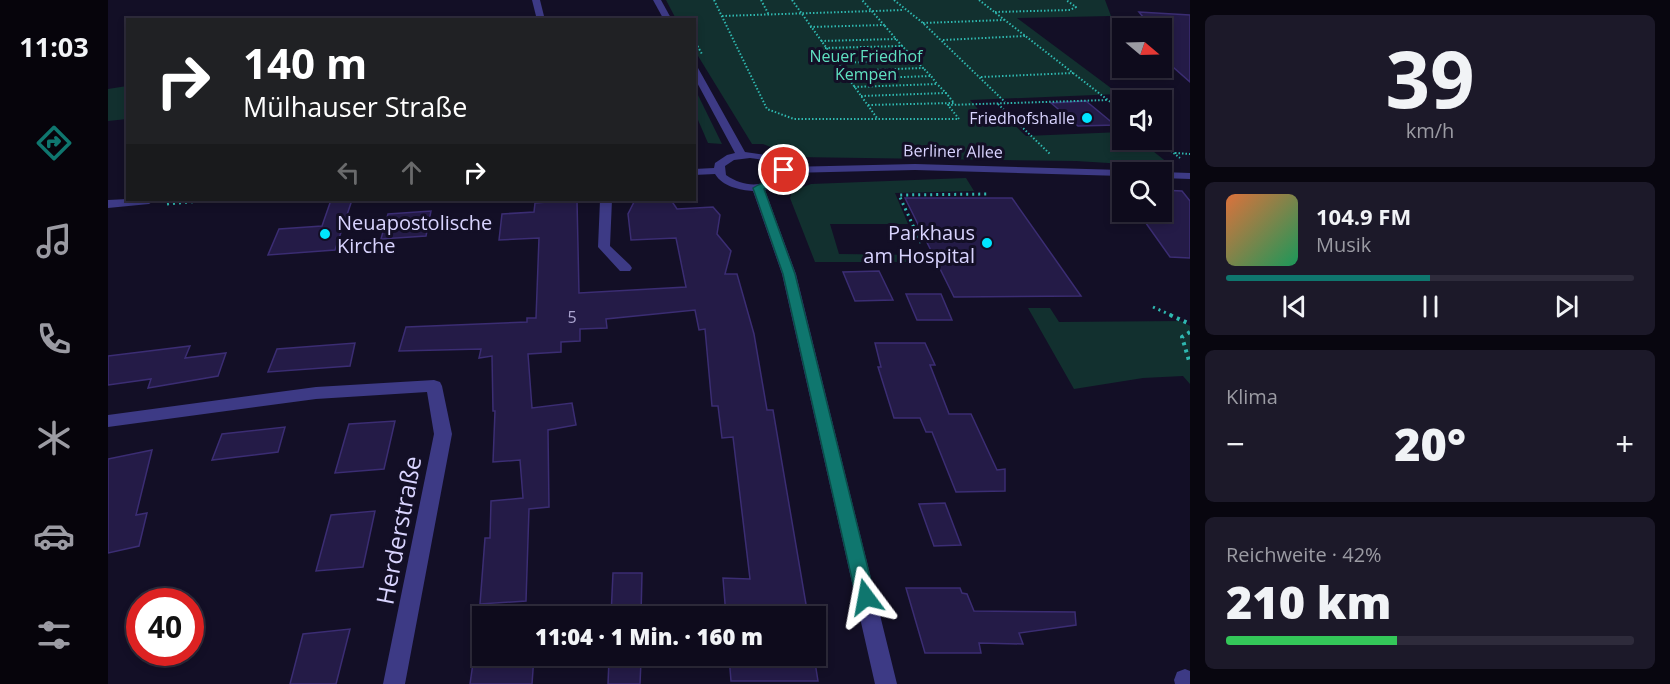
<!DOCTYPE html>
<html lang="de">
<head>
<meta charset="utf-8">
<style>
  body { margin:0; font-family:"Open Sans",sans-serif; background:#1c1929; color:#f1f3f6; height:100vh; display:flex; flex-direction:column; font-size:22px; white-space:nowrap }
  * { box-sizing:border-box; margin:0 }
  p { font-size:20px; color:#9b9ba3 }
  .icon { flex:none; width:33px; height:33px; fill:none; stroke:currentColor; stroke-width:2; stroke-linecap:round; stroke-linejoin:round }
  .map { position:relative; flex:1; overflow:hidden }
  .panel { display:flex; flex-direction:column; gap:15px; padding:15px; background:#08060f; width:480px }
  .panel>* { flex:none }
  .guide { position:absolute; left:18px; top:18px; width:570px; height:183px; border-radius:0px; box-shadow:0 3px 9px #0003,0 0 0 2px #2e2b3b; background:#202124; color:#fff; overflow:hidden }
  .needle { width:39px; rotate:109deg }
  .tools { position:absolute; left:1004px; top:18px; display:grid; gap:12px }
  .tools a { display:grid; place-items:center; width:60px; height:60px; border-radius:0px; background:#0e0b1c; box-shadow:0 3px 9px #0003,0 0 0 2px #2e2b3b; font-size:30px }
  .speed { position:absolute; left:18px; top:588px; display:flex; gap:12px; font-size:30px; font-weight:700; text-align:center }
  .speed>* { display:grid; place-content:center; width:78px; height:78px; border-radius:50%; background:#0e0b1c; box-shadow:0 3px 9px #0003,0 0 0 2px #2e2b3b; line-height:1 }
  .speed .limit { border:9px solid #d22; background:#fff; color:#111 }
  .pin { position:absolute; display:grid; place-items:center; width:51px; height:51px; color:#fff; margin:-26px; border:3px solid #fff; border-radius:50%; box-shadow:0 2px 6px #0007 }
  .me { position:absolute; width:66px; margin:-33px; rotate:347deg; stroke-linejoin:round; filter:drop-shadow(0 0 4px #0008) }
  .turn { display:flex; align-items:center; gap:21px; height:126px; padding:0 18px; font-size:27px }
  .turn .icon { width:78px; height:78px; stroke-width:2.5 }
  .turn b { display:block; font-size:42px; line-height:51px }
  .lanes { display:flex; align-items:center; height:57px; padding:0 18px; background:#0003; justify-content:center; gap:30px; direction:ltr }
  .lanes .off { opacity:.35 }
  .big { font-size:45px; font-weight:800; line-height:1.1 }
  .panel .widget { flex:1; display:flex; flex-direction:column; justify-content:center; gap:9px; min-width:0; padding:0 21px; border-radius:9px; background:#1c1929 }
  .panel .dial { align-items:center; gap:0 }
  .dial b { font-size:78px; line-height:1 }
  .song { display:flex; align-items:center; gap:18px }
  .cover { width:72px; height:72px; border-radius:9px; background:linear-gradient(135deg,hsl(20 70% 55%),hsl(150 70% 35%)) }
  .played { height:6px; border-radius:3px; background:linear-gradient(90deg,#0f766e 50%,#2e2b3b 50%) }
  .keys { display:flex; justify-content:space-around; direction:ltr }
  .heat { display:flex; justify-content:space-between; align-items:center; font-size:33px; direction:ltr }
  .charge { height:9px; border-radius:4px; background:linear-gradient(90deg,#34c759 42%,#2e2b3b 0) }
  .trip { position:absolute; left:364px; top:606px; width:354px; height:60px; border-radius:0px; background:#0e0b1c; box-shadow:0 3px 9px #0003,0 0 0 2px #2e2b3b; font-weight:800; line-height:60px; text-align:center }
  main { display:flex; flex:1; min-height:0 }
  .tab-bar { display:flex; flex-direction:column; width:108px; justify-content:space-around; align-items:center; background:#06040b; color:#9b9ba3 }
  .tab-bar .icon { width:42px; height:42px }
  .tab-bar .current { color:#0f766e }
  .tab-bar b { font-size:27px; color:#f1f3f6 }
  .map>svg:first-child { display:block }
  .green { fill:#12302f }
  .building { fill:#241b47; stroke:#3b2d73; stroke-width:1.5 }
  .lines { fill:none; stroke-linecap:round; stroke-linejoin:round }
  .path-far2 { stroke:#2fb8b0; stroke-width:2; stroke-dasharray:1.5 2; stroke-linecap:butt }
  .path-far1 { stroke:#2fb8b0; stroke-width:3; stroke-dasharray:2 4; stroke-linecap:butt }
  .path { stroke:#2fb8b0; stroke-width:4; stroke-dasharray:3 4.5; stroke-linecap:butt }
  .minor { fill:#3d3a85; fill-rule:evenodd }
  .route { fill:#0f766e; stroke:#0a4d48; stroke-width:1.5 }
  .poi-dot { fill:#00e5ff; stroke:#130f26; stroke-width:2 }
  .labels { text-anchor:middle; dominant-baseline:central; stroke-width:6; stroke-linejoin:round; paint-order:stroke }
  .far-park-label { font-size:16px; fill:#5fe0c0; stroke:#130f26 }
  .far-poi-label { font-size:16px; fill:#d9d4ff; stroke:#130f26; text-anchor:end }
  .far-street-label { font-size:16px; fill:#d9d4ff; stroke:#130f26 }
  .number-label { font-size:16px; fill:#aca6d1 }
  .poi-label { font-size:20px; fill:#d9d4ff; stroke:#130f26; text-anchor:start }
  .near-street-label { font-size:24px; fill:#d9d4ff; stroke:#130f26 }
</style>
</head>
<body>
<main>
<nav class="tab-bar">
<b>11:03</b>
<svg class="icon current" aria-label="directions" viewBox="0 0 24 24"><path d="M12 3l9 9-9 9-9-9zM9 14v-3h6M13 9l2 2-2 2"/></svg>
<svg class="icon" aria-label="music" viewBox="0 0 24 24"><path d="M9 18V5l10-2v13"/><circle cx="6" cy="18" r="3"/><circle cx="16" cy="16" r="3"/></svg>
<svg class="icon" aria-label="phone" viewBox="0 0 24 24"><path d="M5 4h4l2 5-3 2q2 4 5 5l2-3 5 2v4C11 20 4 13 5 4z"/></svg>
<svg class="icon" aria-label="climate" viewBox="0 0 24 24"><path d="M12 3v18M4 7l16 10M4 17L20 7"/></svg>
<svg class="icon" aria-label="car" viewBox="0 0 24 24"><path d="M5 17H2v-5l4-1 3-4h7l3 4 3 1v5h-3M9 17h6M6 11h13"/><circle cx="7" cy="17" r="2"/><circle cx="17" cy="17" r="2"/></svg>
<svg class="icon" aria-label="filters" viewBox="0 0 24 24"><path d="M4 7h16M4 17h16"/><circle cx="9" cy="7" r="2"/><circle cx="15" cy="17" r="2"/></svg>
</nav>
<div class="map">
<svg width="1082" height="684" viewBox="0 0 1082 684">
  <rect width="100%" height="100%" fill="#130f26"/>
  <!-- green -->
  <g class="green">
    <polygon points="558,0 997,0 1003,16 909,18 1011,94 862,100 876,116 896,115 918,136 1014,132 1014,140 1031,140 1065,167 968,161 688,157 655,144 644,144 587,51 586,20 568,19"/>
    <polygon points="19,86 19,119 0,121 0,89"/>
    <polygon points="586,89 587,89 614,144 600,143 587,113"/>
    <polygon points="858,178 866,191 787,193 800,224 722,224 731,254 814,255 817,262 707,262 682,198 684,191 703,184"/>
    <polygon points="920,308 942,308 951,322 1073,321 1082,326 1082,384 1075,376 1035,378 966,389"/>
  </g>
  <!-- building -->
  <g class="building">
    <polygon points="1031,12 1082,15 1082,82 1066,68 1053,68 1053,28 1044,28"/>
    <polygon points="978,101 1007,125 970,126 943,103"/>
    <polygon points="1053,190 1074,191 1082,201 1082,258 1062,257 1035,219 1042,219 1036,212 1053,212"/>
    <polygon points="797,198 904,198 973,296 846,297"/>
    <polygon points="223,200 244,200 227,250 160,255 171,229 214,226"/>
    <polygon points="439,200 469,200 471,293 578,287 568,238 523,240 520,214 527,200 563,200 569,209 605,207 612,215 609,234 623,251 617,274 629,274 646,334 659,410 665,410 700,616 618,616 615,578 642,579 625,437 614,438 610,406 604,406 597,329 591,330 587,310 498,319 499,328 472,329 472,341 453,342 453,352 420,354 424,408 464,403 468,425 440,430 441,507 421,509 418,601 372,604 377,538 382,538 383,501 415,498 412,460 385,462 387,411 385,411 384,356 371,358 373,349 291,351 298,327 419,322 419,318 428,318 431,238 391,240 394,214 426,212 427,203 439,202"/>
    <polygon points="323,211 318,236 273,239 280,214"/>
    <polygon points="771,271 785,300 747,301 735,272"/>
    <polygon points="798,294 833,294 844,320 809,320"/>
    <polygon points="247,343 242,366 160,372 169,349"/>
    <polygon points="767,343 817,343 827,365 822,365 841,414 863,414 889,470 897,469 897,491 848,492 824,432 818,432 812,418 786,418 770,367 773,367"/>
    <polygon points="82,346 77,358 118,353 110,376 40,388 43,379 0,385 0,356"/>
    <polygon points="287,421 276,469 227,473 241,424"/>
    <polygon points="177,427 170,452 104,460 114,434"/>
    <polygon points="44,450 28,515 39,513 31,546 0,553 0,459"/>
    <polygon points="837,503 853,545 826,546 811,504"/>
    <polygon points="267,511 255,567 208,571 223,515"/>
    <polygon points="505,573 534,573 533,616 503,616"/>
    <polygon points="798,588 852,588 854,593 859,594 866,611 967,612 968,625 911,633 915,644 871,643 873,653 817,653"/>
    <polygon points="242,629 228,684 182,684 195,634"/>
    <polygon points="366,656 426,656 424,684 362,684"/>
    <polygon points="621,656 706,656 710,681 623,681"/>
    <polygon points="501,660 533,661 532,684 500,684"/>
  </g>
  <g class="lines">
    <!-- path-far2 -->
    <g class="path-far2">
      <polyline points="606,0 659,109 686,119 851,119 840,105 1000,100"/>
      <polyline points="653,0 661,15"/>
      <polyline points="684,0 769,118"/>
      <polyline points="786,0 815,23 897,102"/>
      <polyline points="871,0 1014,111"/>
      <polyline points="887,12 962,10 968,7 958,0"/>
      <polyline points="614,16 796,10"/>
      <polyline points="815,23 896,20"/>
      <polyline points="702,27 776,25 754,0"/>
      <polyline points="586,40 594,54"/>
      <polyline points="835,40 917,36"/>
      <polyline points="713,41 788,39 776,25"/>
      <polyline points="717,48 794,46 788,39"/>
      <polyline points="723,55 801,53 794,46"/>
      <polyline points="729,63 808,60 801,53"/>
      <polyline points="734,71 815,68 808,60"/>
      <polyline points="873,77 965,73"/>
      <polyline points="740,79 823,76 815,68"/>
      <polyline points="746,87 829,84 823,76"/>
      <polyline points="753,96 838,93 829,84"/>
      <polyline points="890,104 943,155"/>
      <polyline points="760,105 846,103 838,93"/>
      <polyline points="1049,140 1072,158"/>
      <polyline points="1067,153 1082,154"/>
    </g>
    <!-- path-far1 -->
    <g class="path-far1">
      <polyline points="59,204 103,200"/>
      <polyline points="813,243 791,195 882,194"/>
      <polyline points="1045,307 1065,316"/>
    </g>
    <!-- path -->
    <g class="path">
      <polyline points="1062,315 1082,324"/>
      <polyline points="1082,332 1074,337 1082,364"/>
    </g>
    <!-- minor -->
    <g class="minor">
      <polygon points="424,0 432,0 437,20 429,20"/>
      <polygon points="545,0 553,0 564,20 556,20"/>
      <path d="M 586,65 L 590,68 L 637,152 L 665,156 L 679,167 L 807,164 L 1014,170 L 1019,172 L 1014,172 L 1014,176 L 807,170 L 681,173 L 677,182 L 657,190 L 688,274 L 789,684 L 767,684 L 674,274 L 645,191 C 632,190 615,187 607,174 L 586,175 L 586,169 L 606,168 L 607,163 L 619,155 L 627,153 L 586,77 ZM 642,158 C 654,159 662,162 670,170 L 668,178 C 651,188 634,186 618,175 L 617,166 L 626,160 Z"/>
      <polygon points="1050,172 1053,172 1082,173 1082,179 1053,178 1053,172"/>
      <polygon points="20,199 20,200 47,200 41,204 0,208 0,200"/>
      <polygon points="492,200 504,200 502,246 522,265 524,268 522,271 512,271 490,247"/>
      <polygon points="326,380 332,382 334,386 344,434 297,684 275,684 326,434 319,392 208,399 0,427 0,415 208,387"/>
      <polygon points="1077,669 1082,671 1082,684 1067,684 1066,680 1069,672"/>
    </g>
  </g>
  <!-- route -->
  <path class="route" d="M 676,167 L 681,170 L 677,182 L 656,189 L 687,274 L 767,597 L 765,603 L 758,606 L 751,603 L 748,597 L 675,274 L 645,188 C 659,178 664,187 672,168 Z"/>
  <!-- markers -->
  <g class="poi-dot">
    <circle cx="979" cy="118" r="6"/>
    <circle cx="217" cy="234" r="6"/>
    <circle cx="879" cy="243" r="6"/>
  </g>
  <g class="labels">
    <!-- far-park labels -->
    <g class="far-park-label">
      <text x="758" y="56">Neuer Friedhof<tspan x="758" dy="18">Kempen</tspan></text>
    </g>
    <!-- far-poi labels -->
    <g class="far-poi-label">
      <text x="967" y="118">Friedhofshalle</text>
    </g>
    <!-- far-street labels -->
    <g class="far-street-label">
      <text transform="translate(845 151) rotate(1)">Berliner Allee</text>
    </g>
    <!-- number labels -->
    <g class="number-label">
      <text x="464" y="317">5</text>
    </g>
    <!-- poi labels -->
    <g class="poi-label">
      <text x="229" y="222">Neuapostolische<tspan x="229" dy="23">Kirche</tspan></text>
      <text x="867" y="232" text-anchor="end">Parkhaus<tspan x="867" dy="23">am Hospital</tspan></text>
    </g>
    <!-- near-street labels -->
    <g class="near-street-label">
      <text transform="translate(290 530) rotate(-79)">Herderstraße</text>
    </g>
  </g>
</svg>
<div class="tools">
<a><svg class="needle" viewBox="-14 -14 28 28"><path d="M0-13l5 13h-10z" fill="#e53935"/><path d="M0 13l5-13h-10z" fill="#9b9ba3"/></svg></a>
<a><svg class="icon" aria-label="sound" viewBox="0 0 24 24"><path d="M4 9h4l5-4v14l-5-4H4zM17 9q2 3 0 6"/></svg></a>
<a><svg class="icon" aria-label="search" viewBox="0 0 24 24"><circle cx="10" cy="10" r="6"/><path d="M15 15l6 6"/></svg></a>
</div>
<div class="speed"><div class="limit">40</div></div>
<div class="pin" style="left:676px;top:170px;background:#d93025"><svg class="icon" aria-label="arrive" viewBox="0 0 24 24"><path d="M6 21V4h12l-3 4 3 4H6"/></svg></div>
<svg class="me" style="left:758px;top:597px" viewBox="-20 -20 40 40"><path d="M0-17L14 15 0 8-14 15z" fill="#0f766e" stroke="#fff" stroke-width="4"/></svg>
<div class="trip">11:04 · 1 Min. · 160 m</div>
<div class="guide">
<div class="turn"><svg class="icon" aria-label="right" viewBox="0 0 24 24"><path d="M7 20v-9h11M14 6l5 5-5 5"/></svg><div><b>140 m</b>Mülhauser Straße</div></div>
<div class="lanes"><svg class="icon off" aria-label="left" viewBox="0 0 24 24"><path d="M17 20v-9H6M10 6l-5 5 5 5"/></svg><svg class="icon off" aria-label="ahead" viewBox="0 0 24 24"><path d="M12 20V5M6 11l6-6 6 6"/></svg><svg class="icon" aria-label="right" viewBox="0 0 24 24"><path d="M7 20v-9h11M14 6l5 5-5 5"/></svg></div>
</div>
</div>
<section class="panel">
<div class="widget dial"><b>39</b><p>km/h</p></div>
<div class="widget">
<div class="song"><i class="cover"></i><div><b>104.9 FM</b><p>Musik</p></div></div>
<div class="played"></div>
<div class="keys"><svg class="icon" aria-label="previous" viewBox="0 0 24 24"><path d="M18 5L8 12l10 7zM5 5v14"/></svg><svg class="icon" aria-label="pause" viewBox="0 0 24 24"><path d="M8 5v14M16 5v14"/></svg><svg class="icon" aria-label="next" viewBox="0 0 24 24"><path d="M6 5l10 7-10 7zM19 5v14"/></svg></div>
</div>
<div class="widget"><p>Klima</p>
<div class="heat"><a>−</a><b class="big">20°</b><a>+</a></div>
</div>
<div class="widget"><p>Reichweite · 42%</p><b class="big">210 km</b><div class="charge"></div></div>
</section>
</main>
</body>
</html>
